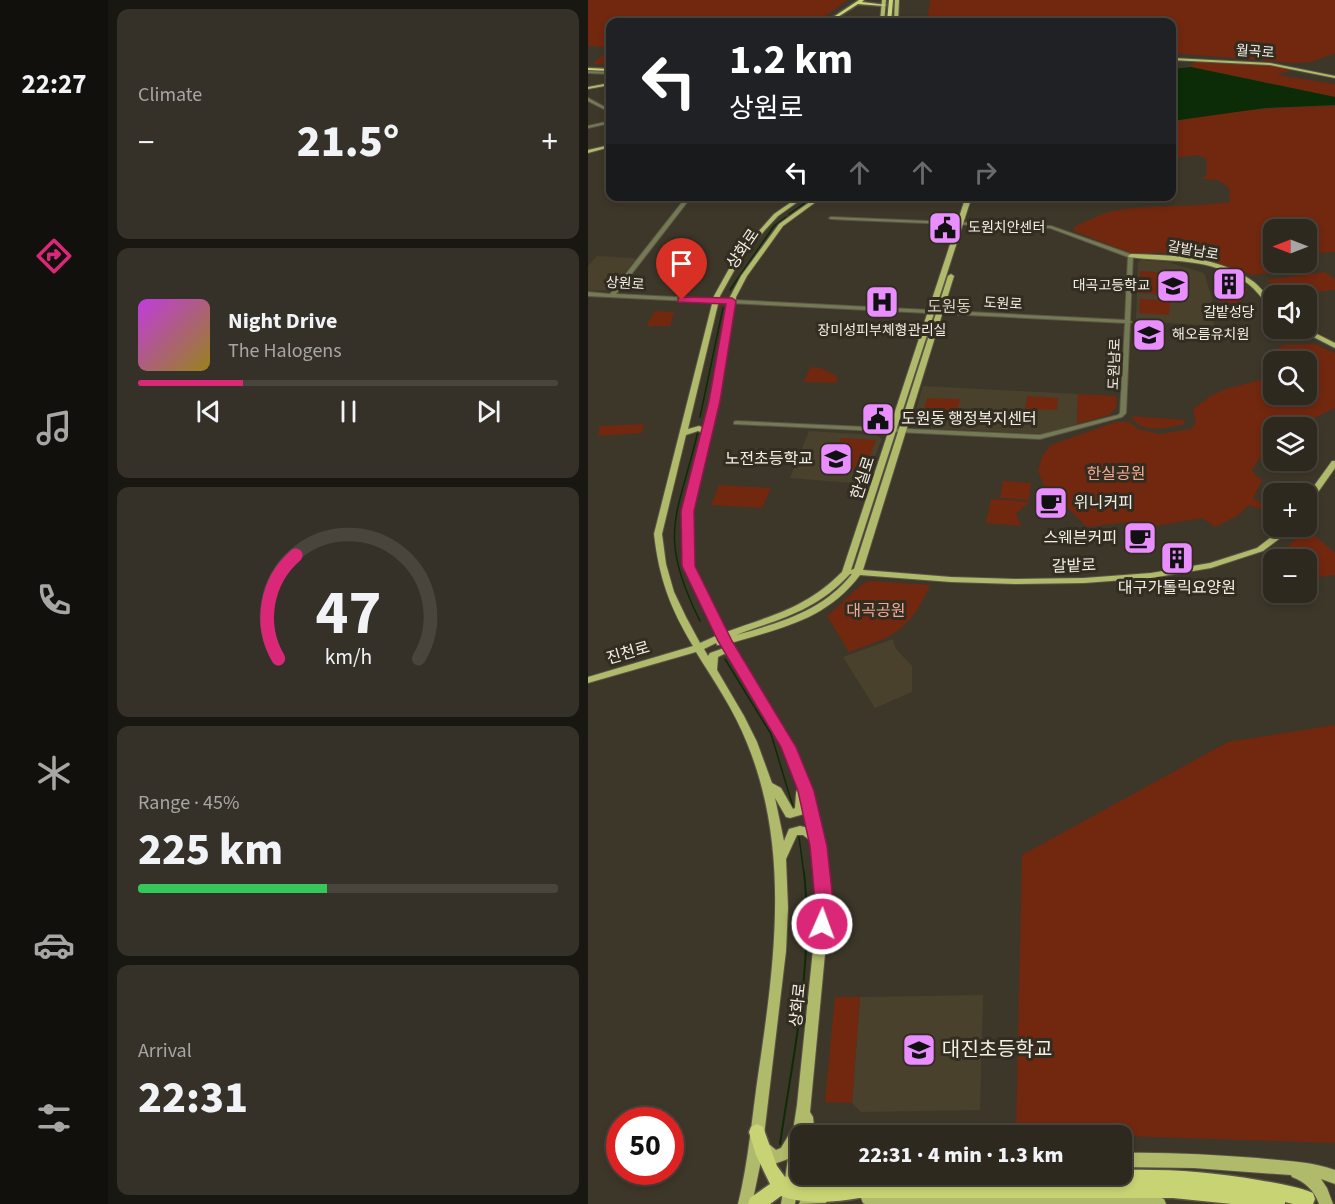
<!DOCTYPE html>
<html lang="en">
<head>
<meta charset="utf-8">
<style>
  body { margin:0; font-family:"Source Sans 3","Noto Sans KR",sans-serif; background:#363128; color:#f1f3f6; height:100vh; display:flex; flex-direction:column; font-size:22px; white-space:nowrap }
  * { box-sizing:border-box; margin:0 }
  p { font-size:20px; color:#a7a6a4 }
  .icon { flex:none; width:33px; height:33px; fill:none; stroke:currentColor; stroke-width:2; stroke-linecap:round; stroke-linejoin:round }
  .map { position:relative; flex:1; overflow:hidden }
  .panel { display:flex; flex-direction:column; gap:9px; padding:9px; background:#191711; width:480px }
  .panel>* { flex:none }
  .banner { position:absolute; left:18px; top:18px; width:570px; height:183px; border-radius:12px; box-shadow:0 3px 9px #0003,0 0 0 2px #49453d; background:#202124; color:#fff; overflow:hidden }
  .needle { width:39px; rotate:270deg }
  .fabs { position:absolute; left:675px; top:219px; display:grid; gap:12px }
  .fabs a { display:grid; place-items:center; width:54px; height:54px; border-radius:12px; background:#2e291f; box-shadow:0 3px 9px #0003,0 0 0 2px #49453d; font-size:30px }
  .speed { position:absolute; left:18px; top:1107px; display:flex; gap:12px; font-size:30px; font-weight:700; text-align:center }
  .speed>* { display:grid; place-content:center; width:78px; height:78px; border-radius:50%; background:#2e291f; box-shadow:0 3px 9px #0003,0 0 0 2px #49453d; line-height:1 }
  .speed .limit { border:9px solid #d22; background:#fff; color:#111 }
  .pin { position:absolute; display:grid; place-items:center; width:51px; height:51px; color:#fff; margin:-62px -26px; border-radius:50% 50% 50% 0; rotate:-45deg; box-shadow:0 0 6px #0007 }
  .pin .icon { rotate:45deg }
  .me { position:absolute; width:66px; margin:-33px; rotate:2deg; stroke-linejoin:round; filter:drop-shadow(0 0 4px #0008) }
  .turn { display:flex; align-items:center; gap:21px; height:126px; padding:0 24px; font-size:27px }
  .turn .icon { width:78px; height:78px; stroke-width:2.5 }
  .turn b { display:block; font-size:42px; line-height:51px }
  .lanes { display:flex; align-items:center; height:57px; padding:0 24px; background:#0003; justify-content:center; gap:30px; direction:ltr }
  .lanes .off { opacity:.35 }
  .big { font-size:45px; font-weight:800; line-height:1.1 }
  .panel .tile { flex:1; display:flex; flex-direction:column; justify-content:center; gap:9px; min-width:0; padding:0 21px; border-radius:12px; background:#363128 }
  .panel .dial { align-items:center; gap:0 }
  .dial svg { height:156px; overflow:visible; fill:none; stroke:#49453d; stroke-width:7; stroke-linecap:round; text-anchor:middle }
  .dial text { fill:#f1f3f6; stroke:none }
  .song { display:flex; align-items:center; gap:18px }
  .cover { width:72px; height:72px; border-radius:9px; background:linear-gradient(135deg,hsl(290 70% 55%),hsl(50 70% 35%)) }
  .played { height:6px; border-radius:3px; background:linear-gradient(90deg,#db2777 25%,#49453d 25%) }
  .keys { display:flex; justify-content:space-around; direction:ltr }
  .heat { display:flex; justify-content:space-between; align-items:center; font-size:33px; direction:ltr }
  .charge { height:9px; border-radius:4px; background:linear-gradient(90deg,#34c759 45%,#49453d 0) }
  .trip { position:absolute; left:202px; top:1125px; width:342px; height:60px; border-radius:12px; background:#2e291f; box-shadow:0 3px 9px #0003,0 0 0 2px #49453d; font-weight:800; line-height:60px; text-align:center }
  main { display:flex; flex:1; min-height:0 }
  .tab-bar { display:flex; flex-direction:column; width:108px; justify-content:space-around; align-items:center; background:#12100c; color:#a7a6a4 }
  .tab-bar .icon { width:42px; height:42px }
  .tab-bar .on { color:#db2777 }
  .tab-bar b { font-size:27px; color:#f1f3f6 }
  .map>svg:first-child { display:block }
  .built { fill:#49412c }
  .green { fill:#72270f; fill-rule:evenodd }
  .water { fill:#0b2c06 }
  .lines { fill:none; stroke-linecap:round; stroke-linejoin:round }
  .stream-far1 { stroke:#0b2c06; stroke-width:1.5 }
  .stream { stroke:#0b2c06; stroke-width:2 }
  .minor-casing { stroke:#5a5447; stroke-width:2 }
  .major-casing { stroke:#5a5447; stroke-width:2 }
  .highway-casing { stroke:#5a5447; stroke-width:3 }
  .minor { fill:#747a54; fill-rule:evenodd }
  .major { fill:#b0ba6b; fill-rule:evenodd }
  .highway { fill:#c8d473; fill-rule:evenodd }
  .route { fill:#db2777; stroke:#8e194d; stroke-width:1.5 }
  .labels { text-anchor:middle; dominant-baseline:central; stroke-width:6; stroke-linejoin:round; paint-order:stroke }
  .far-street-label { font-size:14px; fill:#f1eee5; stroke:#322d20 }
  .far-poi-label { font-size:14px; fill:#f1eee5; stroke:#322d20; text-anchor:start }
  .street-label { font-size:16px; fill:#f1eee5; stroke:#322d20 }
  .far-quarter-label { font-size:16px; fill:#d3ccbb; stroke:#322d20 }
  .poi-label { font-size:16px; fill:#f1eee5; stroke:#322d20; text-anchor:start }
  .park-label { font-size:16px; fill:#f2aa94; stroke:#322d20 }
  .near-poi-label { font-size:20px; fill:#f1eee5; stroke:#322d20; text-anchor:start }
</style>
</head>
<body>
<main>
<nav class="tab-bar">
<b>22:27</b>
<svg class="icon on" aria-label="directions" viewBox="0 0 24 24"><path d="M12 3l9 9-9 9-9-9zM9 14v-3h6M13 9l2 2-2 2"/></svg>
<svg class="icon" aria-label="music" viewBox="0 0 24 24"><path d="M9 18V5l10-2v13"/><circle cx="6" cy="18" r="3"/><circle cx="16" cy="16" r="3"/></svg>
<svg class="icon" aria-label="phone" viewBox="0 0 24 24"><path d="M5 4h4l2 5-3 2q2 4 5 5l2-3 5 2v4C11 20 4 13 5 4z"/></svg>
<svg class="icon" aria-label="climate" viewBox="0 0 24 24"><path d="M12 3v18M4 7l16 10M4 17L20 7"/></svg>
<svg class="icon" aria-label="car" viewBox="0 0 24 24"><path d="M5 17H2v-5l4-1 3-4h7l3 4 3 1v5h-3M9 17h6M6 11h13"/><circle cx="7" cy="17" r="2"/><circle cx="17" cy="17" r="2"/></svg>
<svg class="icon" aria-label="filters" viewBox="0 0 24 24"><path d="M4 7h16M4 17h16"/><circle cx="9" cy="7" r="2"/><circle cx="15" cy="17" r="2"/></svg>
</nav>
<section class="panel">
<div class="tile"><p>Climate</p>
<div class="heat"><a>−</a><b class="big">21.5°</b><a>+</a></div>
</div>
<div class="tile">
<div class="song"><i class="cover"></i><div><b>Night Drive</b><p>The Halogens</p></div></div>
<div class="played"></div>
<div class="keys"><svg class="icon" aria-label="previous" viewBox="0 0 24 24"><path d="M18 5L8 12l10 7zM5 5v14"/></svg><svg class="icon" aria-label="pause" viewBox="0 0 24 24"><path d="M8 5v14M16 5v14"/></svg><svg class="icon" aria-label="next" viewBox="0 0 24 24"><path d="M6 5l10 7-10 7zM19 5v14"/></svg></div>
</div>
<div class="tile dial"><svg viewBox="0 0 100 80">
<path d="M14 69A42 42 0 1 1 86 69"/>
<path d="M14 69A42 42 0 0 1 23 16" stroke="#db2777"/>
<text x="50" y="56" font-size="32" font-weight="700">47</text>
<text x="50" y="72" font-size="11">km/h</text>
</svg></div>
<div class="tile"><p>Range · 45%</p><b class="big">225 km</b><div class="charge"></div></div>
<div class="tile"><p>Arrival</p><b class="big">22:31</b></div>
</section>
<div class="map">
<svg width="747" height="1204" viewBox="0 0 747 1204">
  <rect width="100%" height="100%" fill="#3d3729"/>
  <!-- built -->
  <g class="built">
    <polygon points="9,256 45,258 48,259 22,290 0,291 0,266"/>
    <polygon points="553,260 580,262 616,273 624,298 626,326 548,321 550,262"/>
    <polygon points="335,386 490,394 489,424 454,434 328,428 324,424"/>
    <polygon points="221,431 288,435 294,439 276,484 202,478"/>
    <polygon points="305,639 308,649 324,666 324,692 287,708 255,657"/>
    <polygon points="395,995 392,1110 273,1112 264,1103 272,997"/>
  </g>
  <!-- green -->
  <g class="green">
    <polygon points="0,0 260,0 229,22 22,22 22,65 5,64 22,48 4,46 0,48 2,46 0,45"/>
    <polygon points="342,0 747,0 747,53 723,62 707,63 584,53 584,22 339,22"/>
    <polygon points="608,60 684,64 708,69 689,75 747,84 747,97 603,67"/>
    <path d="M 747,106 L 747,252 L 729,253 L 719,262 L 718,230 L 686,230 L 686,262 L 717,263 L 706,271 L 664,275 L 617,259 L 581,253 L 542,253 L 486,231 L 486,227 C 499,221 512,214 525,211 C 564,204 603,208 642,202 L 641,188 L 630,180 L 614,179 L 619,174 L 618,158 L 609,155 L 584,158 L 584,122 C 636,110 693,107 747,106 Z"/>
    <polygon points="552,271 579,273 578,295 551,293"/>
    <polygon points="737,272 747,279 747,290 697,295 679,280"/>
    <polygon points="629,287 660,288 649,308 631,301"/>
    <polygon points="552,299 582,301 581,315 551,313"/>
    <polygon points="67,311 86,312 82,326 58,326"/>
    <path d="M 727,344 L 747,353 L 747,408 L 707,427 L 686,428 L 685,442 L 664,469 L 667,475 L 674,480 L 665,499 L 678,503 L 673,509 L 661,505 L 649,516 L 627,527 L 614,518 L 554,528 L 549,521 L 499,527 L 455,484 L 450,471 L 454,456 L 463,445 L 527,422 L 541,422 L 550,429 L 571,434 L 603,429 L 608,423 L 605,409 L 624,395 L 638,389 L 676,379 L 681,374 L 679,357 L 687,356 L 685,351 L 696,345 ZM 686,362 L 718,362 L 718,394 L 686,394 Z"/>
    <polygon points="222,367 233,368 250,377 248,383 216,382"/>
    <polygon points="490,394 529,396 528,408 521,415 489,424"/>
    <polygon points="439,396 470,398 469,410 437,409"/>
    <polygon points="339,398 372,399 368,420 334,419"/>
    <path d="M 543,416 L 597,420 L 596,424 C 580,428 553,435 543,416 Z"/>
    <polygon points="56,424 54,433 11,436 11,426"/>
    <polygon points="253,438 288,440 277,469 242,467"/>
    <polygon points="415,481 443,483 441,500 412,498"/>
    <polygon points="131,485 183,488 174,508 123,505"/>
    <polygon points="403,499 442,502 428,513 433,526 398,523"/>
    <polygon points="718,528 747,553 747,575 731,577 719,566 718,560 712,559 699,548"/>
    <path d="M 281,581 L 342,585 C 321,631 307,636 261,652 L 239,616 C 254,605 265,588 281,581 Z"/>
    <polygon points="747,725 747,1143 534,1136 428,1135 434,855 640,742"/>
    <polygon points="247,997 272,997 264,1103 237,1102"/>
  </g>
  <!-- water -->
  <polygon class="water" points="603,67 747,97 747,105 677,108 584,121 584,69"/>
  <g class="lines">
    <!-- stream-far1 -->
    <g class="stream-far1">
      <polyline points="201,214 227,196"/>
      <polyline points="142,290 186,226 198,217"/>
      <polyline points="112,417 135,308"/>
      <path d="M 110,431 C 90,517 68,533 112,621"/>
      <polyline points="137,659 183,734 206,810"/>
      <polyline points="211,837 216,874"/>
    </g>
    <!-- stream -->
    <path class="stream" d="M 192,1144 C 205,1055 226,963 216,872"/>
    <defs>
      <g id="minor">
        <polygon points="0,71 22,72 22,74 0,73"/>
        <polygon points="0,98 22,110 22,112 0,101"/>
        <polygon points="22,121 22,123 0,128 0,126"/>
        <polygon points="99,196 104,196 28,294 537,320 540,257 462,228 262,220 243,219 241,218 243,217 463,226 545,255 542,321 544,322 542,323 538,413 534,417 452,439 146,424 146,422 148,421 452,435 530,415 532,413 537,323 0,296 0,292 22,294"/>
      </g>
      <g id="major">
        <polygon points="294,0 298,0 296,22 292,22"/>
        <polygon points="307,0 311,0 310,22 306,22"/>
        <polygon points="584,58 682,63 747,76 747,78 682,65 584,60"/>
        <polygon points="22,83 22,85 0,89 0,87"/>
        <polygon points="22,145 22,147 0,153 0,150"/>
        <path d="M 212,196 L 218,196 L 190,216 L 177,230 L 152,260 L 132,296 L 100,429 L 111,426 L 116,428 L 142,297 L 153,276 L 191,224 L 230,196 L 236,196 L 195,226 L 159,276 L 148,297 L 130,401 L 104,511 L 105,566 L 138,632 C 184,615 217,609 254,572 L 378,196 L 384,196 L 263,570 L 266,569 L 360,276 L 363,274 L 366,276 L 275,570 L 363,577 L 427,579 L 496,578 L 563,573 L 622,563 L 669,548 L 698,526 L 708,526 L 675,551 L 623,568 L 563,578 L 496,583 L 427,584 L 363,582 L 272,575 C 238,620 193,628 143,643 L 205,747 L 223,791 L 236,846 L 242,901 L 222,1112 L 225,1117 L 227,1136 L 213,1136 L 213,1167 L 207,1204 L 193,1204 L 200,1159 L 186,1164 L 174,1156 L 164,1204 L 150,1204 C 161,1160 164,1115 171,1069 C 187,960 202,848 159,743 C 146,710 126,681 108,652 L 0,683 L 0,677 L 105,646 C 82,608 71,578 66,534 L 126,296 L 147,258 L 186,214 ZM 110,431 L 115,433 L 96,511 L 97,566 L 130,635 L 112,643 L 98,617 L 86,592 L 78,564 L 74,534 L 98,435 ZM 262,574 L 264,574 C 235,611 191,623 148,635 C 194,618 228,611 262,574 ZM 128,643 L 129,645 L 135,645 L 136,648 L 122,653 L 120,656 L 116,649 ZM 136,654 L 140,655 L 195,747 L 212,789 L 209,790 L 208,793 L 207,808 L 205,809 L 193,788 L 184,783 L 169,742 L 156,716 L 129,670 L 130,657 ZM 187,798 L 198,817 L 202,818 L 216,814 L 217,812 L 221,828 L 212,826 L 201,829 L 196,841 ZM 209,835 L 215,835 L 223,841 L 230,901 L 209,1105 L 205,1131 L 203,1131 L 193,1148 L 188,1150 L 182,1145 L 175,1144 L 198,951 L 200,908 L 198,859 Z"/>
        <path d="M 543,254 C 585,255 631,256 666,282 C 673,288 679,296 686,303 L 686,309 C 675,302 669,290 659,283 C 620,256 584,263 541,257 L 540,256 Z"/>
        <polygon points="708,328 717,328 747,343 747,348"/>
        <polygon points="744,461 747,461 747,468 721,505 718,505 718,497"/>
        <path d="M 534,1153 C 579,1152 624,1155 669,1158 C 695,1161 722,1161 747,1170 L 747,1184 L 733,1179 L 739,1188 L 745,1204 L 731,1204 C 726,1190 717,1182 704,1177 L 703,1175 L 606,1168 L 534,1167 Z"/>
        <polygon points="233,1191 238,1193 240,1198 238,1203 211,1204 213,1199"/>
        <polygon points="280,1191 571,1197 576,1199 578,1204 277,1204 275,1203 273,1198 275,1193"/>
      </g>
      <g id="highway">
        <polygon points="271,0 276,0 274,2 298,5 296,6 270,4 242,22 238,22"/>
        <polygon points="301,0 305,0 303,22 299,22"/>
        <polygon points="0,68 22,69 22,71 0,70"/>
        <path d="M 169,1124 L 175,1127 L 189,1166 L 197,1177 L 213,1174 L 534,1174 L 534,1170 C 580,1169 625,1172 670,1180 C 688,1183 708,1186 725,1193 L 727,1199 L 725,1204 L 705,1204 L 697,1202 L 697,1204 L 644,1204 L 585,1198 L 271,1198 C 246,1203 215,1204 193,1196 L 182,1204 L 160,1204 L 162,1198 L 182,1184 L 168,1155 L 161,1132 L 163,1127 Z"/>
      </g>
    </defs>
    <!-- minor casing -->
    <use href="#minor" class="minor-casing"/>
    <!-- major casing -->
    <use href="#major" class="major-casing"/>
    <!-- highway casing -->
    <use href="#highway" class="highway-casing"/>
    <!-- minor -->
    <use href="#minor" class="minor"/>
    <!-- major -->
    <use href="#major" class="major"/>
    <!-- highway -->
    <use href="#highway" class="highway"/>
  </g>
  <!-- route -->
  <polygon class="route" points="94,297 144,298 148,301 132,401 106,511 107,566 144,641 208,747 226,791 239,846 245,901 241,930 234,932 228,930 225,924 227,901 222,846 210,791 193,747 130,641 94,566 93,511 121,401 138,304 90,302 90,298"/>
  <!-- icons -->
  <defs>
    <symbol id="civic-square" viewBox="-11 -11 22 22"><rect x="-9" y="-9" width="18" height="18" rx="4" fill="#e88eff" stroke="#322d20"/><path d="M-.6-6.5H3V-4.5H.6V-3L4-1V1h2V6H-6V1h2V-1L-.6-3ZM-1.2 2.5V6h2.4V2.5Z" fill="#111"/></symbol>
    <symbol id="building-square" viewBox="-11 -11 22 22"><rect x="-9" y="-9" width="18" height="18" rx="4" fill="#e88eff" stroke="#322d20"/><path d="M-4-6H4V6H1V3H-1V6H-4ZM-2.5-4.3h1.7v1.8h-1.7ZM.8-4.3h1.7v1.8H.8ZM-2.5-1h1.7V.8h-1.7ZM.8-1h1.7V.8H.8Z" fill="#111"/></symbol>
    <symbol id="school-square" viewBox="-11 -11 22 22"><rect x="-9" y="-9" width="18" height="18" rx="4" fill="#e88eff" stroke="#322d20"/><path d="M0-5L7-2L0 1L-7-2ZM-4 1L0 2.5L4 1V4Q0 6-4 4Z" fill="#111"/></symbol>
    <symbol id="hospital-square" viewBox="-11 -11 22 22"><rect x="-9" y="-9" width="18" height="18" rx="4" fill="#e88eff" stroke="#322d20"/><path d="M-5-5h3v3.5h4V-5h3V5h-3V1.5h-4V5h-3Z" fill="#111"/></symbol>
    <symbol id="cafe-square" viewBox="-11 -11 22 22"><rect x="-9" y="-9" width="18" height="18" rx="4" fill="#e88eff" stroke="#322d20"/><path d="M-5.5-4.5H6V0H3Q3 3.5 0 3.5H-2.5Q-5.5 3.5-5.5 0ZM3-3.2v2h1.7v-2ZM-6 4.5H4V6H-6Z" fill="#111"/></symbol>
  </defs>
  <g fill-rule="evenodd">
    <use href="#civic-square" x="338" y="209" width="38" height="38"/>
    <use href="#building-square" x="622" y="265" width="38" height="38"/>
    <use href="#school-square" x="566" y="267" width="38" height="38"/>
    <use href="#hospital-square" x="275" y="283" width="38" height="38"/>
    <use href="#school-square" x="542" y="316" width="38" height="38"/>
    <use href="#civic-square" x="271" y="400" width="38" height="38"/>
    <use href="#school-square" x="229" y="440" width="38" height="38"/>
    <use href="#cafe-square" x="444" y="484" width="38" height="38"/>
    <use href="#cafe-square" x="533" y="519" width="38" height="38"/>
    <use href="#building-square" x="570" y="539" width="38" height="38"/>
    <use href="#school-square" x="312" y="1031" width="38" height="38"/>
  </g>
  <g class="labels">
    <!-- far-street labels -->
    <g class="far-street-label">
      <text transform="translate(667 52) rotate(4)">월곡로</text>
      <text transform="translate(605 251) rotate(10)">갈밭남로</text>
      <text transform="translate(37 284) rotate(4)">상원로</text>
      <text transform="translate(415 304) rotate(3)">도원로</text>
      <text transform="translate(527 364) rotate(-88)">도원남로</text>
    </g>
    <!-- far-poi labels -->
    <g class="far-poi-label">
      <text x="380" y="228">도원치안센터</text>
      <text x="562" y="286" text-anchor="end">대곡고등학교</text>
      <text x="641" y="313" text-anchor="middle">갈밭성당</text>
      <text x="294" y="331" text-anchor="middle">장미성피부체형관리실</text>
      <text x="584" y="335">해오름유치원</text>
    </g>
    <!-- street labels -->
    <g class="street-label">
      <text transform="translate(155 249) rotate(-56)">상화로</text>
      <text transform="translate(275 478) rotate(-72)">한실로</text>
      <text transform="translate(486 566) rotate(-2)">갈밭로</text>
      <text transform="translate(40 653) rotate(-16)">진천로</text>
      <text transform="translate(210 1005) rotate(-84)">상화로</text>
    </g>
    <!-- far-quarter labels -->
    <g class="far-quarter-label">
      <text x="361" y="307">도원동</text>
    </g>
    <!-- poi labels -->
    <g class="poi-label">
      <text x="313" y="419">도원동 행정복지센터</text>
      <text x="225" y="459" text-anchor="end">노전초등학교</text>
      <text x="486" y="503">위니커피</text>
      <text x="529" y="538" text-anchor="end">스웨븐커피</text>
      <text x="589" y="588" text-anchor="middle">대구가톨릭요양원</text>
    </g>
    <!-- park labels -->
    <g class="park-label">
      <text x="528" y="474">한실공원</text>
      <text x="288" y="611">대곡공원</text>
    </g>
    <!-- near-poi labels -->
    <g class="near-poi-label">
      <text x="354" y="1050">대진초등학교</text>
    </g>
  </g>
</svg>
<div class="fabs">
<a><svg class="needle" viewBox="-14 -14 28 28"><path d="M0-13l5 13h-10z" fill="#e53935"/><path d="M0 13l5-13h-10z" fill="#a7a6a4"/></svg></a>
<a><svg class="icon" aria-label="sound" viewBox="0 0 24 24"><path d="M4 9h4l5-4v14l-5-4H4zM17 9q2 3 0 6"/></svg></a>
<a><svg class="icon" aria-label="search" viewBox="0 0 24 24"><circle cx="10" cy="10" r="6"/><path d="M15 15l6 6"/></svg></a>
<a><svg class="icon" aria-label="layers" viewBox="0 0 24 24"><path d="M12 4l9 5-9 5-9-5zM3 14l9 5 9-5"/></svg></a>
<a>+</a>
<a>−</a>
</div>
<div class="speed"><div class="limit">50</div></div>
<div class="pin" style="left:94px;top:300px;background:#d93025"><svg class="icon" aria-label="arrive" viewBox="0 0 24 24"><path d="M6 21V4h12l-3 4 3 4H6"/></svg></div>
<svg class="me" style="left:234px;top:924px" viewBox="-20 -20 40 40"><circle r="17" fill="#db2777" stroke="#fff" stroke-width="3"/><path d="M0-11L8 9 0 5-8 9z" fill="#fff"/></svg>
<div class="trip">22:31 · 4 min · 1.3 km</div>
<div class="banner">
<div class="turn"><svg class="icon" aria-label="left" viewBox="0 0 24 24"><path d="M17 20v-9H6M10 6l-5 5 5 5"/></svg><div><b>1.2 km</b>상원로</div></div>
<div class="lanes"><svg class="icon" aria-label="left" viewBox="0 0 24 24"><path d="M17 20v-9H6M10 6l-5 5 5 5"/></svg><svg class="icon off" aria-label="ahead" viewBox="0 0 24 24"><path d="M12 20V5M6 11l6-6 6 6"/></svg><svg class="icon off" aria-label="ahead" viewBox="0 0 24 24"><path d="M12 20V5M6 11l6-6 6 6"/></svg><svg class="icon off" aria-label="right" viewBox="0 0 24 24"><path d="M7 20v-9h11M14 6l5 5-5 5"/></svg></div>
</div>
</div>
</main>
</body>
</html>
